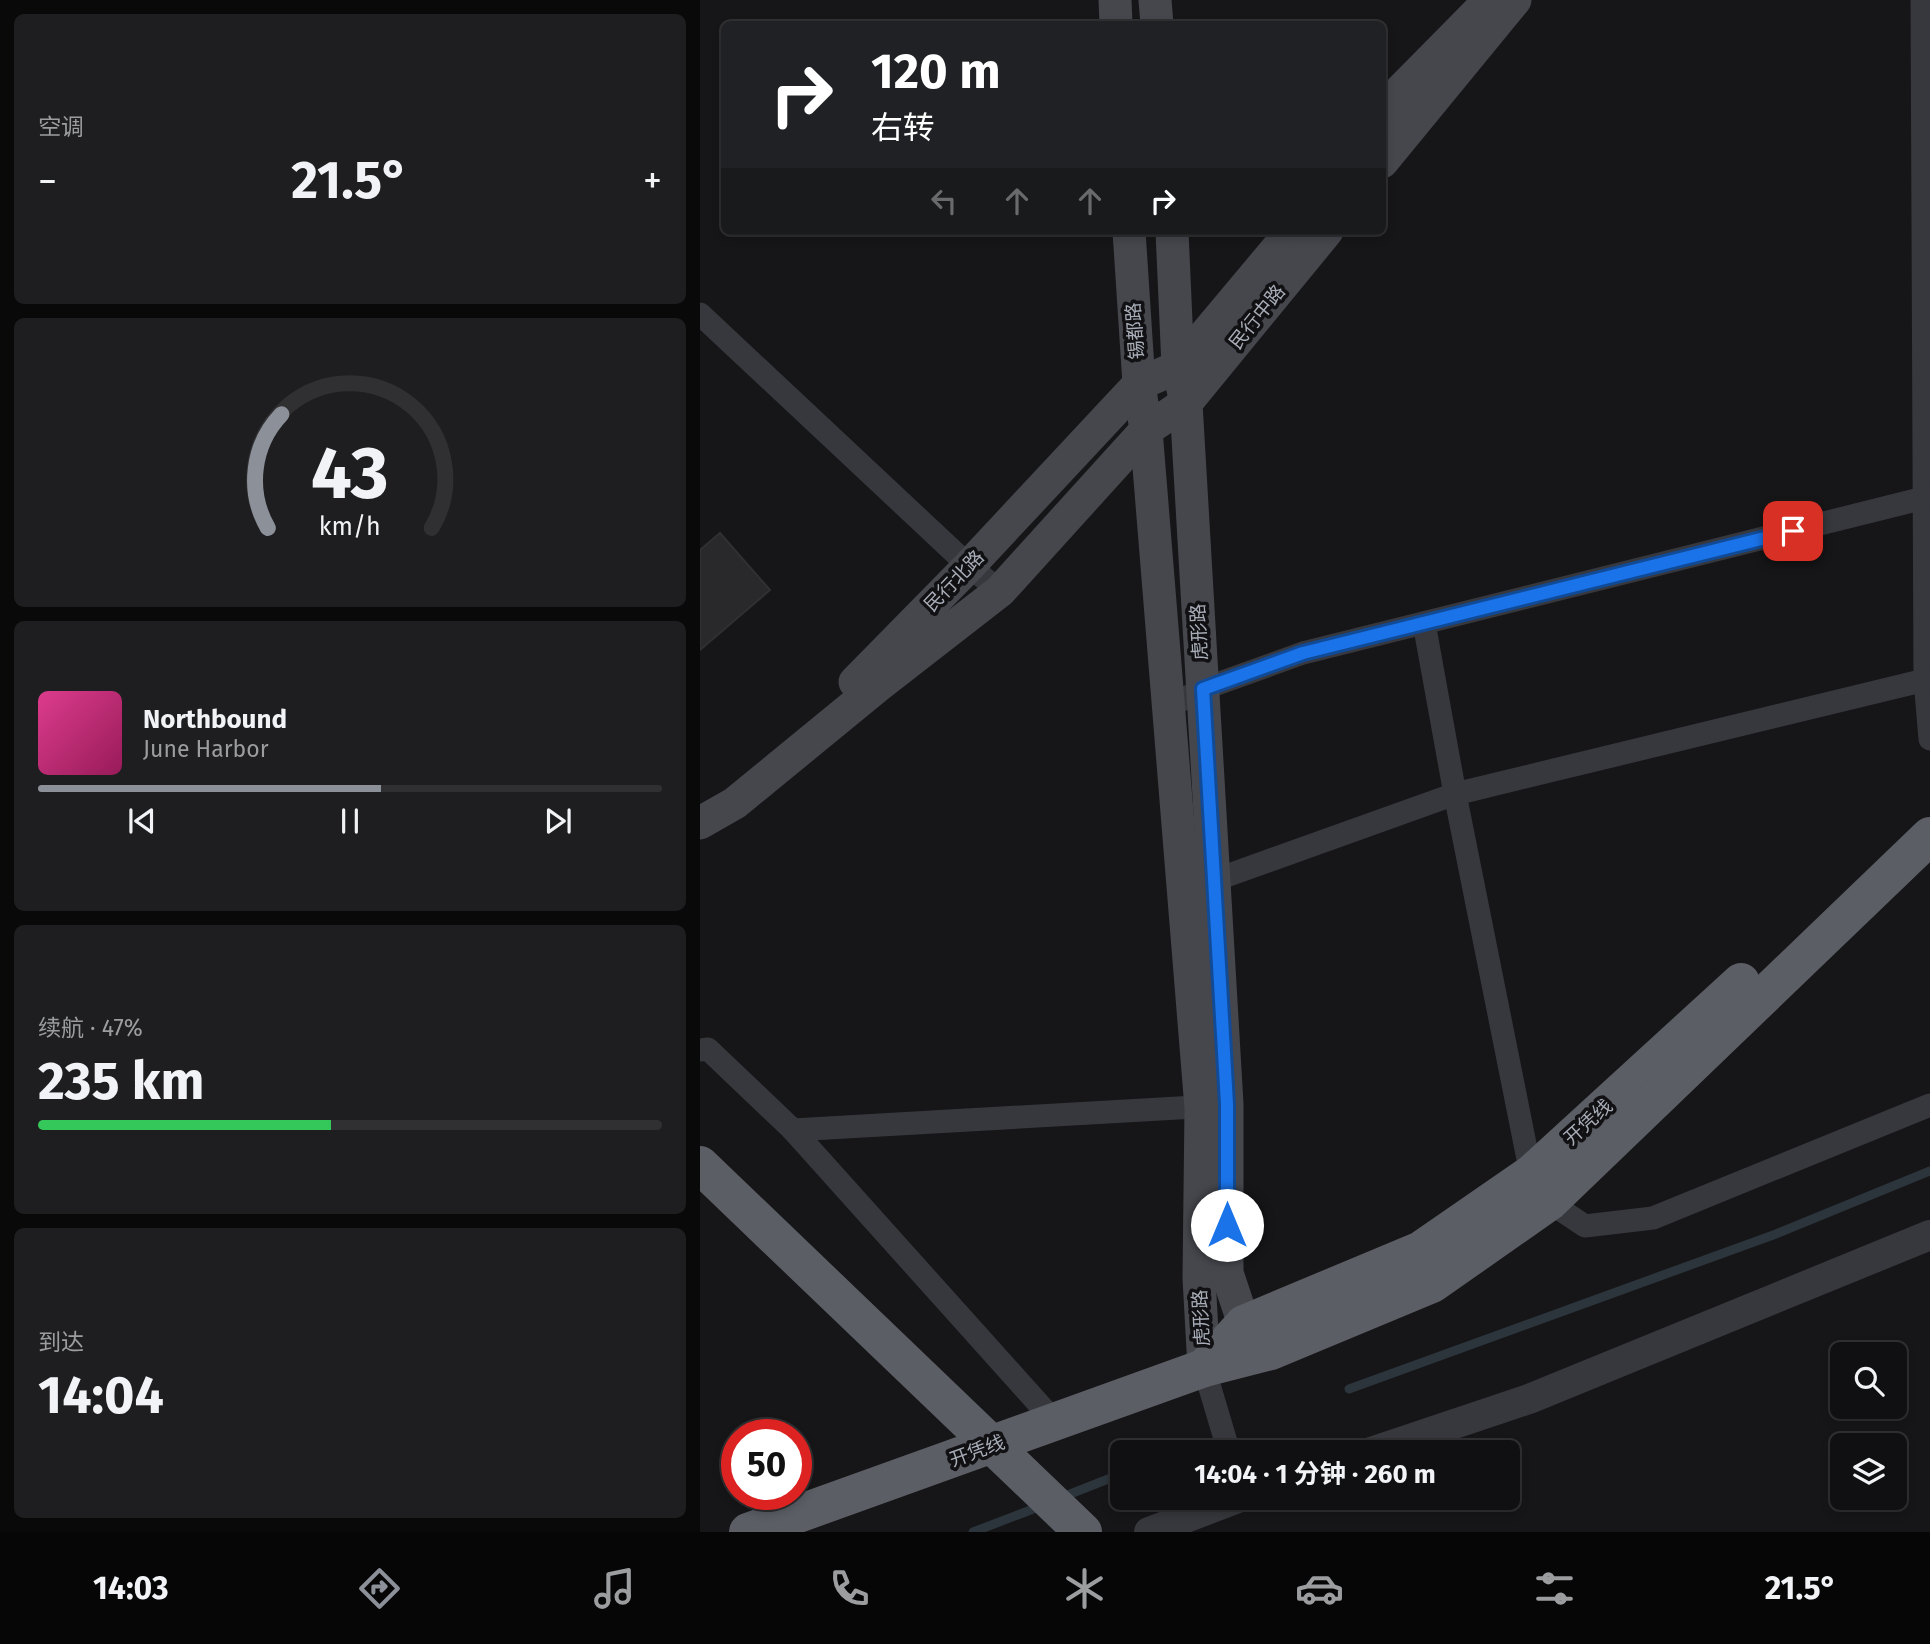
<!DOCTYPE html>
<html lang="zh">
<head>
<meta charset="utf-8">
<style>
  body { margin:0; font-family:"Fira Sans","Noto Sans SC",sans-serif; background:#1e1e20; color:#f1f3f6; height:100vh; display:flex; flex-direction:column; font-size:26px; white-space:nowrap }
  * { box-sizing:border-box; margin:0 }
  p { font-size:23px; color:#9c9d9f }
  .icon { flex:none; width:38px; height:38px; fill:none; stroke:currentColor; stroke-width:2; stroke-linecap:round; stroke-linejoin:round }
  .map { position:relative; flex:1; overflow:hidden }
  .details { display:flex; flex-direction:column; gap:14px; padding:14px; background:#09090a; width:700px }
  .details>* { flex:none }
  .hud { position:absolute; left:21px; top:21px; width:665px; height:214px; border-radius:10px; box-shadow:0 4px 10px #0003,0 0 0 2px #303032; background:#202124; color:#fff; overflow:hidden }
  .fabs { position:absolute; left:1130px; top:1342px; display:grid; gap:14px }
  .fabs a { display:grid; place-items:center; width:77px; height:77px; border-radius:10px; background:#101012; box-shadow:0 4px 10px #0003,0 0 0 2px #303032; font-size:35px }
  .speed { position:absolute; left:21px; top:1419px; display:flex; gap:14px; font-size:35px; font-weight:700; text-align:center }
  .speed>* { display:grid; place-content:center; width:91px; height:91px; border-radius:50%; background:#101012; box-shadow:0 4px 10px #0003,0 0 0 2px #303032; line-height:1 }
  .speed .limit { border:10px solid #d22; background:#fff; color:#111 }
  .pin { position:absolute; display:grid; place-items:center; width:60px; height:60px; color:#fff; margin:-30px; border-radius:14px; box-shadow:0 4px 10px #0006 }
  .me { position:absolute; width:77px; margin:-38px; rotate:0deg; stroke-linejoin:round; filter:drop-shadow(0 0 5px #0008) }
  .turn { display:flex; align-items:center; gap:24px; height:147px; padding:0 35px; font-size:32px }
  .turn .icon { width:91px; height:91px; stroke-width:2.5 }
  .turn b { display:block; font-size:49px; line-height:60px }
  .lanes { display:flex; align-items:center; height:66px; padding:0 35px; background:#0003; justify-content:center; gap:35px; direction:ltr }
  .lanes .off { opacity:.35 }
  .big { font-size:52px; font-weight:700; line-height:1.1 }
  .details .card { flex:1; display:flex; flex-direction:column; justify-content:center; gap:10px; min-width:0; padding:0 24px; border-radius:10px; background:#1e1e20 }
  .details .dial { align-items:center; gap:0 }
  .dial svg { height:182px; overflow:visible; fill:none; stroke:#303032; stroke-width:7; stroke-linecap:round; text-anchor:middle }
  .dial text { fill:#f1f3f6; stroke:none }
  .song { display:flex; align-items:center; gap:21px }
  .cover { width:84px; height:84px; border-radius:10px; background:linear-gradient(135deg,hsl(330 70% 55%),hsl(330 70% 35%)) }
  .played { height:7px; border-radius:4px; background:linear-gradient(90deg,#8c9099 55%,#303032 55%) }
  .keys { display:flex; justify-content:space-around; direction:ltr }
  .heat { display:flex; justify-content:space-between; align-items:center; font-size:38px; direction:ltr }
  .charge { height:10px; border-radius:5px; background:linear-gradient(90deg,#34c759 47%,#303032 0) }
  .trip { position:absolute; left:410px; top:1440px; width:410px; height:70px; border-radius:10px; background:#101012; box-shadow:0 4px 10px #0003,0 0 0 2px #303032; font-weight:700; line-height:70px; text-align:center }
  .dock { display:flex; height:112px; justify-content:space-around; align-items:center; background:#060607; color:#9c9d9f }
  .dock .icon { width:49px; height:49px }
  .dock .selected { color:#8c9099 }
  .dock b { font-size:32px; color:#f1f3f6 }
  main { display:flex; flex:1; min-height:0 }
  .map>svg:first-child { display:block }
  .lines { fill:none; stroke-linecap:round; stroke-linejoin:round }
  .stream { stroke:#2c353c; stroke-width:9 }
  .building { fill:#29292c; stroke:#303034; stroke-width:2 }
  .minor { stroke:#37383d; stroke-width:23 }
  .tertiary { stroke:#37383d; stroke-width:30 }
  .secondary { stroke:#45474d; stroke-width:33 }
  .trunk { stroke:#5b5e65; stroke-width:38 }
  .trunk-bridge { stroke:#5b5e65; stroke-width:38 }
  .route-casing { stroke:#114b97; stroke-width:18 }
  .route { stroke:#1a73e8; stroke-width:12 }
  .labels { text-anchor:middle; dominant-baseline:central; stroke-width:7; stroke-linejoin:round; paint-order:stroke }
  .street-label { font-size:19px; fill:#a8adb8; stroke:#111113 }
</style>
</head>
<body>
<main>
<section class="details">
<div class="card"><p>空调</p>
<div class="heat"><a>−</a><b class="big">21.5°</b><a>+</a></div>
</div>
<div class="card dial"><svg viewBox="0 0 100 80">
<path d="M14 69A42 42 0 1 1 86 69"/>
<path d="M14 69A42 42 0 0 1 20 19" stroke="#8c9099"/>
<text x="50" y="56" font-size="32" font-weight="700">43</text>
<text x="50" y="72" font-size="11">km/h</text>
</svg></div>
<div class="card">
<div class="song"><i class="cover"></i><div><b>Northbound</b><p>June Harbor</p></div></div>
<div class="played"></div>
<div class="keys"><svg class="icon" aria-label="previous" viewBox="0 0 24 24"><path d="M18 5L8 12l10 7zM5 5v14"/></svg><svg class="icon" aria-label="pause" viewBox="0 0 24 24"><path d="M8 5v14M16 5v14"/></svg><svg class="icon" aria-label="next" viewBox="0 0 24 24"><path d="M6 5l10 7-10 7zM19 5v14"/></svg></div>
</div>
<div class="card"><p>续航 · 47%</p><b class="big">235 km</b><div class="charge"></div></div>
<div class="card"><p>到达</p><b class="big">14:04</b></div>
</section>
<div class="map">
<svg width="1230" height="1532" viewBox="0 0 1230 1532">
  <rect width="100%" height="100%" fill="#161618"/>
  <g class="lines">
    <!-- stream -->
    <g class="stream">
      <polyline points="649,1389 1076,1234 1230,1171"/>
      <polyline points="360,1498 421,1474"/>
      <polyline points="273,1532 341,1506"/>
    </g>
  </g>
  <!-- building -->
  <polygon class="building" points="20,533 70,590 0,650 0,550"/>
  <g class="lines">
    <!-- minor -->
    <g class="minor">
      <polyline points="1222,0 1225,680 1230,739"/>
      <polyline points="0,314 269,566 300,591"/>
      <polyline points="724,623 755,794 831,1174 849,1202 885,1226 953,1218 1230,1105"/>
      <polyline points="468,707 503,689 603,653 1224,498"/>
      <polyline points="501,885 755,794 1225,680"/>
      <polyline points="0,1050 8,1049 93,1130 355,1422"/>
      <polyline points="93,1130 513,1106"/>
      <polyline points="504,1368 529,1452"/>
    </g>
    <!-- tertiary -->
    <g class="tertiary">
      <polyline points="671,1452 829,1399 1230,1235"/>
      <polyline points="449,1532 538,1498"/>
    </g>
    <!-- secondary -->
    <g class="secondary">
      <polyline points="415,0 416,24"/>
      <polyline points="455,0 457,24"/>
      <polyline points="682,114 698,93 790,0"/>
      <polyline points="682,162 815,0"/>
      <polyline points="429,231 439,384 446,430 501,1108 499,1278 504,1368"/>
      <polyline points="472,231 478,367 486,403 527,1104 527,1273 544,1324 562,1342"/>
      <polyline points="155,682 269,566 439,384 478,367 592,231"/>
      <polyline points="0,823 35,803 179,685 300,591 446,430 486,403 627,231"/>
    </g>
    <!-- trunk -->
    <g class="trunk">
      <polyline points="504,1368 544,1324 721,1250 831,1174 1041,982"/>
      <polyline points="48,1532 504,1368 571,1351 732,1284 849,1202 1230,836"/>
    </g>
    <!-- trunk-bridge -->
    <polyline class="trunk-bridge" points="0,1165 383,1532"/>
  </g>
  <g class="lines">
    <defs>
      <polyline id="route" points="527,1225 527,1104 503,689 603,653 1093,531"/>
    </defs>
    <!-- route casing -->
    <use href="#route" class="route-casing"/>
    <!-- route -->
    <use href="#route" class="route"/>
  </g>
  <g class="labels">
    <!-- street labels -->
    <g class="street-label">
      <text transform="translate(557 317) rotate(-51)">民行中路</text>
      <text transform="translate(435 331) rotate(-94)">锡都路</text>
      <text transform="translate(254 581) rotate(-46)">民行北路</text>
      <text transform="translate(499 632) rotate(-93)">虎形路</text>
      <text transform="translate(888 1122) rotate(-42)">开凭线</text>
      <text transform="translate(501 1318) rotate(-93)">虎形路</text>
      <text transform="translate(277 1451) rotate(-20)">开凭线</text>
    </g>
  </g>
</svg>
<div class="fabs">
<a><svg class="icon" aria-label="search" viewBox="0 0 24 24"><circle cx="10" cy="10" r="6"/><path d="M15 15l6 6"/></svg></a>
<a><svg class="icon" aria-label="layers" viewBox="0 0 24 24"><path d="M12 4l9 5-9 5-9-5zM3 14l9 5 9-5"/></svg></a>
</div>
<div class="speed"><div class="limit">50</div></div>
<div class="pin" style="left:1093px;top:531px;background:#d93025"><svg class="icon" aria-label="arrive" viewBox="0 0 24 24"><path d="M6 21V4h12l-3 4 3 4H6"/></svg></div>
<svg class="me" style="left:527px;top:1225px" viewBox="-20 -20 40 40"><circle r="19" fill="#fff"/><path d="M0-13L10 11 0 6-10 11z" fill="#1a73e8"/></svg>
<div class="trip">14:04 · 1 分钟 · 260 m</div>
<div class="hud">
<div class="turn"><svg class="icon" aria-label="right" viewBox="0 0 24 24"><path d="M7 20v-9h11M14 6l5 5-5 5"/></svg><div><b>120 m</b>右转</div></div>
<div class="lanes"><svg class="icon off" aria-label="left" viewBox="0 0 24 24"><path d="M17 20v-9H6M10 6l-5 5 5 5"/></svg><svg class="icon off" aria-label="ahead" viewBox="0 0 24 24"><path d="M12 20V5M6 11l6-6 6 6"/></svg><svg class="icon off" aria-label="ahead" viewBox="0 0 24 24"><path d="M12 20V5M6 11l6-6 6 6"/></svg><svg class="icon" aria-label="right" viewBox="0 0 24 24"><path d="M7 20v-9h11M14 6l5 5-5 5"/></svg></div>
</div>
</div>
</main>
<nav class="dock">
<b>14:03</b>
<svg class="icon selected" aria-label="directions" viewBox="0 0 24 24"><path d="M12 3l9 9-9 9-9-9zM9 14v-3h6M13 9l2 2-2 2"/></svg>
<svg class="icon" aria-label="music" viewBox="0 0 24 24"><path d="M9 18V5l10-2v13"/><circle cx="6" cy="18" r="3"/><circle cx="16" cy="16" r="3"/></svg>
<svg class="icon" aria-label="phone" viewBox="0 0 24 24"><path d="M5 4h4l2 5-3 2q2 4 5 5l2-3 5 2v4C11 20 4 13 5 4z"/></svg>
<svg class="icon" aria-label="climate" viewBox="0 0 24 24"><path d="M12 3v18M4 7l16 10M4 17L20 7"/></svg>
<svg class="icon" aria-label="car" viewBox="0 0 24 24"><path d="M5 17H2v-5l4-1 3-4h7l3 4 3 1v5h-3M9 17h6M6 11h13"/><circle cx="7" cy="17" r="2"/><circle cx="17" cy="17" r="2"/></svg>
<svg class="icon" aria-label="filters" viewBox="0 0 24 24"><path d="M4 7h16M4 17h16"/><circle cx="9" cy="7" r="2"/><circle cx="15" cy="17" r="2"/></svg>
<b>21.5°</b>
</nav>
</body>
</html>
